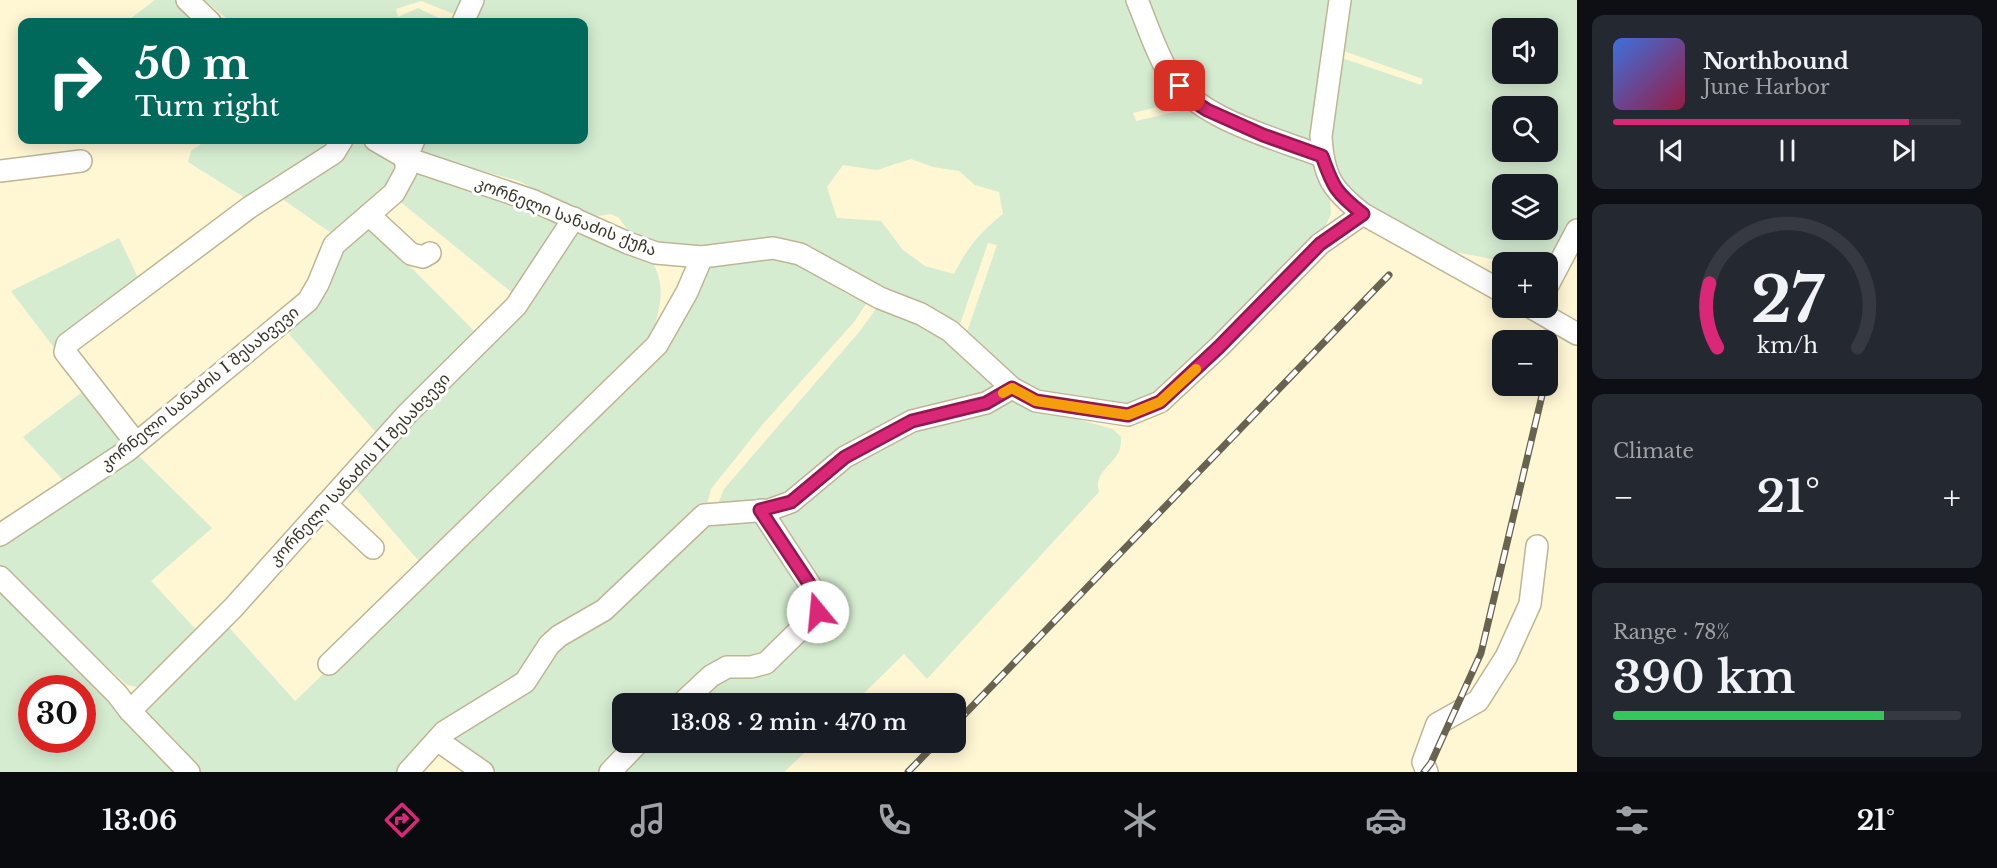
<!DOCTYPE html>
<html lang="en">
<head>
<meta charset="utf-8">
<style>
  body { margin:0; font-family:"Libre Baskerville","Noto Sans Georgian",serif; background:#242831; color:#f1f3f6; height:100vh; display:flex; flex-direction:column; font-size:22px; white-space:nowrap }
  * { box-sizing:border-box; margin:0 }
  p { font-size:20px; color:#9ea1a6 }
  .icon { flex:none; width:33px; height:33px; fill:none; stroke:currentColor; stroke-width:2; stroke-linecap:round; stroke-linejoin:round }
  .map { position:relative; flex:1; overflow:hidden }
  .panel { display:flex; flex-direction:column; gap:15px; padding:15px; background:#0d0f14; width:420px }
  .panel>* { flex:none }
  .hud { position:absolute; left:18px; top:18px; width:570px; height:126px; border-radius:12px; box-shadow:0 3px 15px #0003; background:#00695c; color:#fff; overflow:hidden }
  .tools { position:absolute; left:1492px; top:18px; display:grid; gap:12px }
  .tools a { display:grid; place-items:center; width:66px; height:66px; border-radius:12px; background:#171b24; box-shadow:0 3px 15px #0003; font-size:30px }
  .speed { position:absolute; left:18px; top:675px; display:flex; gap:12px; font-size:30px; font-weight:700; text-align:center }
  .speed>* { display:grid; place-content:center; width:78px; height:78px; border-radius:50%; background:#171b24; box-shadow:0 3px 15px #0003; line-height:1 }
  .speed .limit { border:9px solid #d22; background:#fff; color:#111 }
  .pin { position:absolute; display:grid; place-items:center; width:51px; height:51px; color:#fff; margin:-26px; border-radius:12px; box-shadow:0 3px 9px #0006 }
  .me { position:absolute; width:66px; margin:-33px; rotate:343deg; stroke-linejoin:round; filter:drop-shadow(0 0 4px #0008) }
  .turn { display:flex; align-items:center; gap:21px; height:126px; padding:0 18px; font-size:27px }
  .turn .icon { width:78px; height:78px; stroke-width:2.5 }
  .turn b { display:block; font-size:42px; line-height:51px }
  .big { font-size:45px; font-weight:600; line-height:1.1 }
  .panel .tile { flex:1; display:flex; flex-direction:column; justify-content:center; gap:9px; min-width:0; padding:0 21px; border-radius:12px; background:#242831 }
  .panel .dial { align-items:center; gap:0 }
  .dial svg { height:156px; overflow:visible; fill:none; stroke:#363941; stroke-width:7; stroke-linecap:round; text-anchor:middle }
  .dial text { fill:#f1f3f6; stroke:none }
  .song { display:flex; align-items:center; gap:18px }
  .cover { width:72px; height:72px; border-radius:9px; background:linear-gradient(135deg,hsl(220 70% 55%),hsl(340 70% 35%)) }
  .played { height:6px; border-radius:3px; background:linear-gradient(90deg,#db2777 85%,#363941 85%) }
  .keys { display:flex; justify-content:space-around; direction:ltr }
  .heat { display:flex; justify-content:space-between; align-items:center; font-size:33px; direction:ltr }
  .charge { height:9px; border-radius:4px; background:linear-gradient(90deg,#34c759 78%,#363941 0) }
  .trip { position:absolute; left:612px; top:693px; width:354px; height:60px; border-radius:12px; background:#171b24; box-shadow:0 3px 15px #0003; font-weight:600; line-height:60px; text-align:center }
  .menu { display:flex; height:96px; justify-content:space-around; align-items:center; background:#090b0e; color:#9ea1a6 }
  .menu .icon { width:42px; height:42px }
  .menu .selected { color:#db2777 }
  .menu b { font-size:27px; color:#f1f3f6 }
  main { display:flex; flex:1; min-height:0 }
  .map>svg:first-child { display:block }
  .green { fill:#d5ecd0; fill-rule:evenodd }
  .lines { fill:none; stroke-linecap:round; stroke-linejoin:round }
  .minor-casing { stroke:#beb595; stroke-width:24 }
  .minor { stroke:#fff; stroke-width:21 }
  .rail-casing { stroke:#686351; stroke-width:7 }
  .rail { stroke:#fff; stroke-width:4.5; stroke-dasharray:14; stroke-linecap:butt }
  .route-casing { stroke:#8e194d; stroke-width:15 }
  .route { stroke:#db2777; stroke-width:10 }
  .slow { stroke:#f59e0b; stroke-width:10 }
  .labels { text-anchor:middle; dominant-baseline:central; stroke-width:6; stroke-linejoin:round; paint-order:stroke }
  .street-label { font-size:16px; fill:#363225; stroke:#fff }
</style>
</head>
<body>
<main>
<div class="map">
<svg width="1577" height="772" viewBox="0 0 1577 772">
  <rect width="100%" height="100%" fill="#fff6d4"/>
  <!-- green -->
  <g class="green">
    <polygon points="155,0 176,0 199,22 126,22"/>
    <polygon points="204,0 466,0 459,16 421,1 396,9 398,17 418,8 447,22 231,22"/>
    <path d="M 477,0 L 1133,0 L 1185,100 L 1133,113 L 1136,121 L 1192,108 L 1306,156 L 1320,173 L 1330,198 L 1331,214 L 1320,239 L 1215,346 L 1137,407 L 1061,400 L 1021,381 L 967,332 L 997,245 L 988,243 L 960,324 L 886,297 L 813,247 L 790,241 L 678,249 L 631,234 L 618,217 L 610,214 L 599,216 L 580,213 L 519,181 L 418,154 L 421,140 L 584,140 L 584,22 L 468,22 ZM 911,159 L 933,167 L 959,171 L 975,185 L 999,192 L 1003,214 C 979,233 968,247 954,274 L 925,266 L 903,250 L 881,221 L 837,218 L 827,187 L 843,165 L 877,170 Z"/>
    <polygon points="1140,0 1333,0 1315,144 1228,114 1181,86"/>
    <path d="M 1348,0 L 1577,0 L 1577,218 L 1566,241 L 1551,255 L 1530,262 L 1508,262 L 1455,252 L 1414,229 L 1358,204 L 1329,157 L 1339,57 L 1421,85 L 1423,79 L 1341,50 ZM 1503,28 L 1548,28 L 1548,74 L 1503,74 ZM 1503,106 L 1548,106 L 1548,152 L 1503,152 ZM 1503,184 L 1548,184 L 1548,230 L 1503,230 Z"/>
    <polygon points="207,140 337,140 247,199 188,162 191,151"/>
    <polygon points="354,140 363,140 401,163 393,181 334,235 278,196 342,156"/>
    <polygon points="418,168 562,222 515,295 398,200"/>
    <polygon points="368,224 477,334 381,438 289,334 304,314 343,244"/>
    <path d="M 575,230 L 652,261 C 669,293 657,310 651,343 L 424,567 L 351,483 Z"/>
    <polygon points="119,238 141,284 55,349 11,291"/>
    <polygon points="768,255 791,259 819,272 846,294 868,301 854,322 763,424 711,489 705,511 530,667 403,772 200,772 143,711 227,625 295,701 634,377 708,260"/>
    <polygon points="878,306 941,332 1000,384 998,391 914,416 781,500 718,504 724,489 860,331"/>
    <polygon points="86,389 129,437 124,449 65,482 23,437"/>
    <path d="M 1012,401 L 1113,429 L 1121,437 C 1121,442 1121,447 1119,451 C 1112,466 1093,474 1099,492 L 927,679 L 904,654 L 854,703 L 622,704 L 622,742 L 815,743 L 784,772 L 464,772 L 438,754 L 445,738 L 558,646 L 705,520 L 773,515 L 845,466 L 913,429 L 982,413 Z"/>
    <polygon points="138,455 212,528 151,581 200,634 147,682 137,687 127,685 0,569 0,539"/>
    <path d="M 0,590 L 111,693 L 179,772 L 0,772 ZM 32,688 L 82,688 L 82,740 L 32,740 Z"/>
  </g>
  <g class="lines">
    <defs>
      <g id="minor">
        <polyline points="187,0 210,22"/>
        <path d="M 1137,0 C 1147,24 1155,50 1168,72 C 1195,118 1274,138 1322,156"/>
        <path d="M 1340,0 L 1321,136 C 1323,176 1332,190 1363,214 L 1503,292"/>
        <polyline points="463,22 473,0"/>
        <polyline points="375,140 406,158 534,201 628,243 656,253 702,257 773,248 800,254 880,298 921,314 950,331 1012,388 1036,401 1128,415 1160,402 1219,347 1320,244 1363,214"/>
        <polyline points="0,171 81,161"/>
        <polyline points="369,215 411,254 423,257 430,253"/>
        <polyline points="1548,285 1577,230"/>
        <polyline points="1532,308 1577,334"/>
        <polyline points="136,443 72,361 65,352 67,344 250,207 334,153 342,140"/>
        <polyline points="326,504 373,548"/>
        <polyline points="0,535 127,451 308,301 318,284 334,245 394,193 406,171 406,158 414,140"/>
        <polyline points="0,577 117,694 130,711 189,772"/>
        <polyline points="329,664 657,345 687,292 702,257"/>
        <polyline points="681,704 711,676 727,667 751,667 766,663 818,612 819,600 816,594 761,510"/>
        <polyline points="130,711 233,608 407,414 516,306 574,218"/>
        <polyline points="437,740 483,772"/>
        <polyline points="408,772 444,732 525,682 549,645 559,636 604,610 704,515 769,510 791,502 845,457 912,421 986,403 1012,388"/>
        <polyline points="610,772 639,742"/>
        <polyline points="1427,772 1423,762 1437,724 1478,701 1506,657 1530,604 1537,546"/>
      </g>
    </defs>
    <!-- minor casing -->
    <use href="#minor" class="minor-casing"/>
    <!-- minor -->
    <use href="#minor" class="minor"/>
    <defs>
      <g id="rail">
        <polyline points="956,723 1389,275"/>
        <polyline points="908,772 937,742"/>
        <polyline points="1424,772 1431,763 1481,653 1544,387"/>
      </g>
    </defs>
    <!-- rail casing -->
    <use href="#rail" class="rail-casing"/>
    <!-- rail -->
    <use href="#rail" class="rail"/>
  </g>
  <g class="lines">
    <defs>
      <path id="route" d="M 818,612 L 819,600 L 816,594 L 760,510 L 791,502 L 845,457 L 912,421 L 986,403 L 1012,388 L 1036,401 L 1128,415 L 1160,402 L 1219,347 L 1320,244 L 1363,214 C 1336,193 1333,187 1322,156 L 1263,135 L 1207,110 L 1192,100 L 1180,86"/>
    </defs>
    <!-- route casing -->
    <use href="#route" class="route-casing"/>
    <!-- route -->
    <use href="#route" class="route"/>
    <!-- slow -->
    <polyline class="slow" points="1003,393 1012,388 1036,401 1128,415 1160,402 1196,369"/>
  </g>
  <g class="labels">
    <!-- street labels -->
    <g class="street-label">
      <text transform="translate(566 216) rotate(21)">კორნელი სანაძის ქუჩა</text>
      <text transform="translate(199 388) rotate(-39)">კორნელი სანაძის I შესახვევი</text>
      <text transform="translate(359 469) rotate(-47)">კორნელი სანაძის II შესახვევი</text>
    </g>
  </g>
</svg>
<div class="tools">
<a><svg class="icon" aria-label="sound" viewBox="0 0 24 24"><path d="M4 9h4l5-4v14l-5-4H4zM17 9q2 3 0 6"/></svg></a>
<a><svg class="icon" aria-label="search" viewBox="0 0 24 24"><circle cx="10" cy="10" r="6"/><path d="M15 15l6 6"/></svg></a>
<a><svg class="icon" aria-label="layers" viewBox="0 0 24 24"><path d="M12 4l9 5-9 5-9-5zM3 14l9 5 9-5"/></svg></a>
<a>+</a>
<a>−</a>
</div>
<div class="speed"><div class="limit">30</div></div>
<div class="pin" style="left:1180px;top:86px;background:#d93025"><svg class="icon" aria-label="arrive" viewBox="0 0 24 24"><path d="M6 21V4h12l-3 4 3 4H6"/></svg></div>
<svg class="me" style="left:818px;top:612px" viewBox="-20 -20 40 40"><circle r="19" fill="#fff"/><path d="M0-13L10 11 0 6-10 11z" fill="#db2777"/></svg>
<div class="trip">13:08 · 2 min · 470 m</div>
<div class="hud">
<div class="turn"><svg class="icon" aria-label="right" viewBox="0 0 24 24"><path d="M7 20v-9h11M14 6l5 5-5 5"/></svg><div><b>50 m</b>Turn right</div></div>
</div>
</div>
<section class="panel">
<div class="tile">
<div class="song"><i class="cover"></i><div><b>Northbound</b><p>June Harbor</p></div></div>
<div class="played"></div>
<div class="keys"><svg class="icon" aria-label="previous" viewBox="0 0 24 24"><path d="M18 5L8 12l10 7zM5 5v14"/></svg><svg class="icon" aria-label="pause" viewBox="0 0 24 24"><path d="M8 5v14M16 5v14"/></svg><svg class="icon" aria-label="next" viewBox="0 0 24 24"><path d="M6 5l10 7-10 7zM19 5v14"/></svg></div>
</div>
<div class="tile dial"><svg viewBox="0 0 100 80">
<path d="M14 69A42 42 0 1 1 86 69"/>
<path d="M14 69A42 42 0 0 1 10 36" stroke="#db2777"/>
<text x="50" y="56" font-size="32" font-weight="700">27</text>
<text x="50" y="72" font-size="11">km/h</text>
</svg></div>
<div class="tile"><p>Climate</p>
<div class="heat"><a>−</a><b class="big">21°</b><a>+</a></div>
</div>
<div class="tile"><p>Range · 78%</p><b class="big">390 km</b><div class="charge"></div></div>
</section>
</main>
<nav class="menu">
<b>13:06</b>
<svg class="icon selected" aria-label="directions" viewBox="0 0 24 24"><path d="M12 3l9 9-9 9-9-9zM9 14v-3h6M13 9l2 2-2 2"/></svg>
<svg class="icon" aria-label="music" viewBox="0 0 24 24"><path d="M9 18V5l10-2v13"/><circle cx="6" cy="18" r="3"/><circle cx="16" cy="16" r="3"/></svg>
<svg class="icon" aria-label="phone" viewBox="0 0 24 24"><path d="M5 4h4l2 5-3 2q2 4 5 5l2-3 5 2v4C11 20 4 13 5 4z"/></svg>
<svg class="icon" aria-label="climate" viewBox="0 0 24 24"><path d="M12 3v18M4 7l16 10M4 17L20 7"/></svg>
<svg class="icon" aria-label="car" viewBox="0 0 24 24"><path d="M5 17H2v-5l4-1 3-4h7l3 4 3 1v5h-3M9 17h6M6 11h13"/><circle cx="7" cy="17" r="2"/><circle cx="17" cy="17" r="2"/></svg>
<svg class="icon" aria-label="filters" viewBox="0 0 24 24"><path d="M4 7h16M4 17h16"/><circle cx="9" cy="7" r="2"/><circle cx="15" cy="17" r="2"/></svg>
<b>21°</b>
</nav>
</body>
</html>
